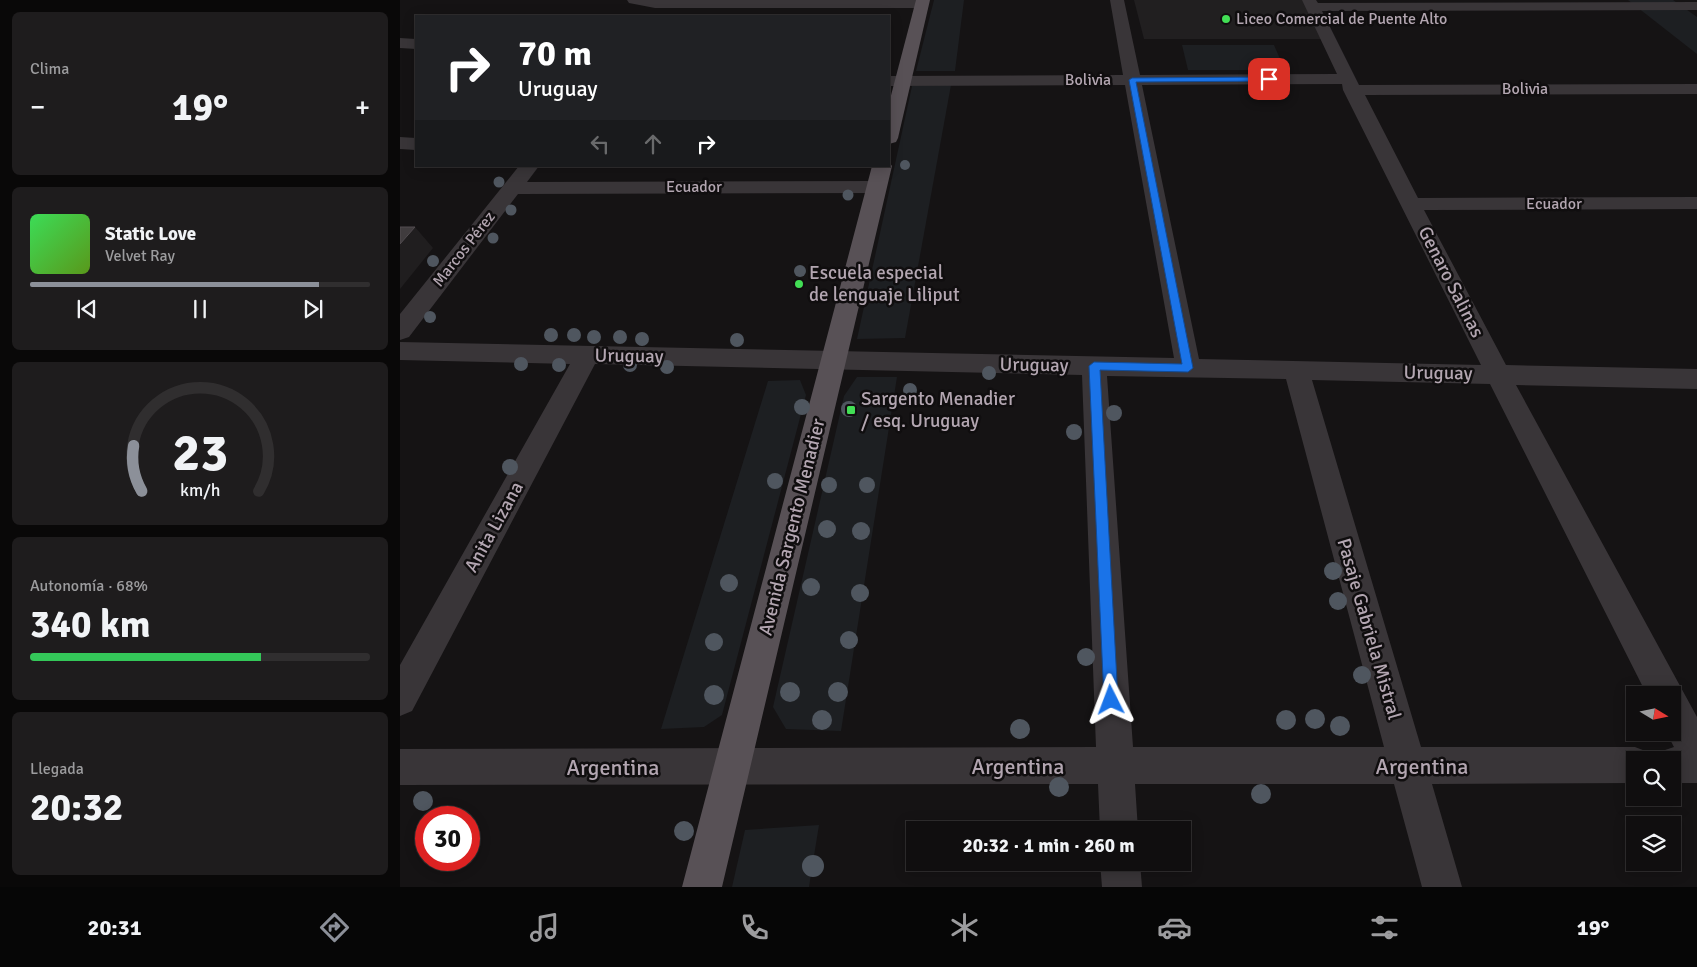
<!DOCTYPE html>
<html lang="es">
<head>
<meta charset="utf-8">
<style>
  body { margin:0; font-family:Signika,sans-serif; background:#1e1c1d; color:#f1f3f6; height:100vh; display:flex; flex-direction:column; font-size:19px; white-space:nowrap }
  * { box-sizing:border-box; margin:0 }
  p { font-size:16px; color:#9c9c9e }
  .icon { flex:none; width:28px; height:28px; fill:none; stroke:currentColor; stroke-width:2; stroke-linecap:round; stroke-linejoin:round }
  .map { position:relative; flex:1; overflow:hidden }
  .side { display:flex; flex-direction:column; gap:12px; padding:12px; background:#090808; width:400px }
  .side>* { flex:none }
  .hud { position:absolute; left:15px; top:15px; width:475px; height:152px; border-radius:0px; box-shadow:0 2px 12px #0003,0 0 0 1px #302e2f; background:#202124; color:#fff; overflow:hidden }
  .needle { width:32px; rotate:100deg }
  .tools { position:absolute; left:1226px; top:686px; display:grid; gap:10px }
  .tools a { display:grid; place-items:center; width:55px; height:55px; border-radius:0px; background:#100e0f; box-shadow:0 2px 12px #0003,0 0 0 1px #302e2f; font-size:25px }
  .speed { position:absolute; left:15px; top:806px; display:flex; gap:10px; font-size:25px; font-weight:700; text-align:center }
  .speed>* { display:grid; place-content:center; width:65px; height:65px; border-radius:50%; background:#100e0f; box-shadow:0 2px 12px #0003,0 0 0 1px #302e2f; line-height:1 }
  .speed .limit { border:8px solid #d22; background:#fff; color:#111 }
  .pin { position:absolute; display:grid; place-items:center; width:42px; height:42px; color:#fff; margin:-21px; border-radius:10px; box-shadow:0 2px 8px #0006 }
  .me { position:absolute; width:55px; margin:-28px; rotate:357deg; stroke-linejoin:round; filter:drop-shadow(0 0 4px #0008) }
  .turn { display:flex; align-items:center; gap:18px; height:105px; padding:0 20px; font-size:22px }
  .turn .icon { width:65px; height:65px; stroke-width:2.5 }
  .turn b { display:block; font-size:35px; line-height:42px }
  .lanes { display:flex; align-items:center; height:48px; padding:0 20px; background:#0003; justify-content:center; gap:25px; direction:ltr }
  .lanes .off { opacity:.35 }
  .big { font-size:38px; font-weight:700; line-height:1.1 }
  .side .card { flex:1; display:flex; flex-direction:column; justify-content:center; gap:8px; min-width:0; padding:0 18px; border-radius:8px; background:#1e1c1d }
  .side .dial { align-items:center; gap:0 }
  .dial svg { height:130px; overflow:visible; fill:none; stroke:#302e2f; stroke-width:7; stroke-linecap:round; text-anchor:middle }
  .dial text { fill:#f1f3f6; stroke:none }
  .song { display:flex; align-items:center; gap:15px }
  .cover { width:60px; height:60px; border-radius:8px; background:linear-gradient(135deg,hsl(130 70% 55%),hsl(90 70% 35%)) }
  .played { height:5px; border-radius:2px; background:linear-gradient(90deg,#8c9099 85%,#302e2f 85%) }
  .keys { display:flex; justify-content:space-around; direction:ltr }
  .heat { display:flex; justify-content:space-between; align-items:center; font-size:28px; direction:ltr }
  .charge { height:8px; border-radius:4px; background:linear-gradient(90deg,#34c759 68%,#302e2f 0) }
  .trip { position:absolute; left:506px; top:821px; width:285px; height:50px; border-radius:0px; background:#100e0f; box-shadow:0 2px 12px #0003,0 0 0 1px #302e2f; font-weight:700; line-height:50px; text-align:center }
  .dock { display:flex; height:80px; justify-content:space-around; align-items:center; background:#060606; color:#9c9c9e }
  .dock .icon { width:35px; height:35px }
  .dock .on { color:#8c9099 }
  .dock b { font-size:22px; color:#f1f3f6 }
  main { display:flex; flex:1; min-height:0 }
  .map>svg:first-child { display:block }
  .built { fill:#211f20 }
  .green { fill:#1d1f22 }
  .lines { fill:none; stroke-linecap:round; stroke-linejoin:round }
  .minor { fill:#393538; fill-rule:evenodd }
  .major { fill:#585156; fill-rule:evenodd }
  .tree { fill:#4f565f }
  .shaded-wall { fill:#201e1f }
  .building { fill:#403c3e; stroke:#524c50 }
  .route { fill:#1a73e8; stroke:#114b97 }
  .poi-dot { fill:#42de55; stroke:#100e0f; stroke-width:2 }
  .labels { text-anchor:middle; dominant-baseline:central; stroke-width:5; stroke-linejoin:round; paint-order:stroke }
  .far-poi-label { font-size:16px; fill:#b3a6b1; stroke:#100e0f; text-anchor:start }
  .far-street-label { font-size:16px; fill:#b3a6b1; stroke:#100e0f }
  .poi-label { font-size:19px; fill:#b3a6b1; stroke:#100e0f; text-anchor:start }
  .street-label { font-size:19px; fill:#b3a6b1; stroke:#100e0f }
  .near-street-label { font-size:22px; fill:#b3a6b1; stroke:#100e0f }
</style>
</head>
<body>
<main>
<section class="side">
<div class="card"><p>Clima</p>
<div class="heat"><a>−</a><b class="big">19°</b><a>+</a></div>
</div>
<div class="card">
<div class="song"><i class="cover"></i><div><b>Static Love</b><p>Velvet Ray</p></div></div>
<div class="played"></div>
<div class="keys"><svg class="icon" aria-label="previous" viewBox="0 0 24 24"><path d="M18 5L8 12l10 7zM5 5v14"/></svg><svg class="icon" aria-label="pause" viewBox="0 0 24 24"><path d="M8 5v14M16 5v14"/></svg><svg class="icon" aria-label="next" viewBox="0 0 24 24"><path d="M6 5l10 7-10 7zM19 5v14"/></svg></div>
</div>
<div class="card dial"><svg viewBox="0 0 100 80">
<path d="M14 69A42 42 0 1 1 86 69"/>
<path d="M14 69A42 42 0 0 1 9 41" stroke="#8c9099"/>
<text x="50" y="56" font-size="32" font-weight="700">23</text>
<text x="50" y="72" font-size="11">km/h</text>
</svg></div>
<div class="card"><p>Autonomía · 68%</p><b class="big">340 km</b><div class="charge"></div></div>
<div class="card"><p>Llegada</p><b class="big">20:32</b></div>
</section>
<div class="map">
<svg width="1297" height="887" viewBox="0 0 1297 887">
  <rect width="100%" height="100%" fill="#151314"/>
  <!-- built -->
  <polygon class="built" points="734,0 904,0 923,39 744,39"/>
  <!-- green -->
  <g class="green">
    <polygon points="534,0 564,0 555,71 516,71"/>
    <polygon points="1228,0 1273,0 1297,17 1297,54"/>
    <polygon points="782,45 874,45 885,70 788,70"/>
    <polygon points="551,85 505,338 457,339 512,86"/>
    <polygon points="457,377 497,377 441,731 386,729 373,707 444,396"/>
    <polygon points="400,380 406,395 322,715 304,727 261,729 368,381"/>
    <polygon points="419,825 409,887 332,887 345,830"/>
  </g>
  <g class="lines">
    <!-- minor -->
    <g class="minor">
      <polygon points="227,0 524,0 529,4 527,7 522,8 255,8 229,3"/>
      <path d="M 710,0 L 724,0 L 740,75 L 937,74 L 902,0 L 916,0 L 918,3 L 1297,2 L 1297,10 L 922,11 L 959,85 L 1297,84 L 1297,94 L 965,95 L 1018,198 L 1297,197 L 1297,209 L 1024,210 L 1106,365 L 1297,369 L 1297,389 L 1116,385 L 1297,717 L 1297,783 L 1272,783 L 1272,760 L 1256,760 L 1259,752 L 1274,747 L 1266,732 L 1272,732 L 1272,695 L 1247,695 L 1090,384 L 912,380 L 1021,747 L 1235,747 L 1248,752 L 1251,760 L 1235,760 L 1235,783 L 1032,784 L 1062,887 L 1022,887 L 994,784 L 735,784 L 738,830 L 700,830 L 698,784 L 0,785 L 0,749 L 696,747 L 682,375 L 195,364 L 12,711 L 0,716 L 0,665 L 170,364 L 0,360 L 0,342 L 774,358 L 725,85 L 489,86 L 489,76 L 723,75 ZM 942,84 L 943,90 L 1081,365 L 799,359 L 742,85 ZM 707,376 L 886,379 L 984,747 L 733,747 Z"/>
      <polygon points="0,38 16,39 16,49 0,48"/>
      <polygon points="0,137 16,138 16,150 0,149"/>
      <polygon points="119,166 139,166 127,182 476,181 483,183 486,187 483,191 476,193 118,194 9,337 0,340 0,314"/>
      <polygon points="700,862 740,862 742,887 702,887"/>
    </g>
    <!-- major -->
    <g class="major">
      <polygon points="516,0 530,0 498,138 496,142 489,144 489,103"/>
      <polygon points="489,162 492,166 322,887 282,887 472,166 489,166"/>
    </g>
  </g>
  <!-- trees -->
  <g class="tree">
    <circle cx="505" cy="165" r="5"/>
    <circle cx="99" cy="182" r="5.5"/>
    <circle cx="448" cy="195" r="5.5"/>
    <circle cx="111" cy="210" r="5.5"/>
    <circle cx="93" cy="238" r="5.5"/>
    <circle cx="33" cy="261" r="6"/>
    <circle cx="400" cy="271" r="6"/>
    <circle cx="30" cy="317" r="6"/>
    <circle cx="151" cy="335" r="7"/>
    <circle cx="174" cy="335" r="7"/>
    <circle cx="194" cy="337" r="7"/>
    <circle cx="220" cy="337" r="7"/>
    <circle cx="242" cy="339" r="7"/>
    <circle cx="337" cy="340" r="7"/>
    <circle cx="121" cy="364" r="7"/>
    <circle cx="159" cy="365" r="7"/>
    <circle cx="230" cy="365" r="7"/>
    <circle cx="267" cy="367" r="7"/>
    <circle cx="589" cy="373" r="7"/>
    <circle cx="510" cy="390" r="7"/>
    <circle cx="402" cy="407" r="8"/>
    <circle cx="449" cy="409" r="8"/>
    <circle cx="714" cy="413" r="8"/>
    <circle cx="674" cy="432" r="8"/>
    <circle cx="110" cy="467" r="8"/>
    <circle cx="375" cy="481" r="8"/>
    <circle cx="429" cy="485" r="8"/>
    <circle cx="467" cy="485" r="8"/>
    <circle cx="427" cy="529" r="9"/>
    <circle cx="461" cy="531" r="9"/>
    <circle cx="933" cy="571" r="9"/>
    <circle cx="329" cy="583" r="9"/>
    <circle cx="411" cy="587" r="9"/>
    <circle cx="460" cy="593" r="9"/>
    <circle cx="938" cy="601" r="9"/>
    <circle cx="449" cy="640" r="9"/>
    <circle cx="314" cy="642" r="9"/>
    <circle cx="686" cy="657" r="9"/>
    <circle cx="962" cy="675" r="9"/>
    <circle cx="390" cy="692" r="10"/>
    <circle cx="438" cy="692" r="10"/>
    <circle cx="314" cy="695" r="10"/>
    <circle cx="915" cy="719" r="10"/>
    <circle cx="422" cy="720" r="10"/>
    <circle cx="886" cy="720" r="10"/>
    <circle cx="940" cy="726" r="10"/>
    <circle cx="620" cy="729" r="10"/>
    <circle cx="659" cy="787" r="10"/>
    <circle cx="861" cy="794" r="10"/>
    <circle cx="23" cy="801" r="10"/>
    <circle cx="284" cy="831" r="10"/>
    <circle cx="413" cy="866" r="11"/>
  </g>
  <!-- shaded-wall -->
  <polygon class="shaded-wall" points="15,227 33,248 0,289 0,244"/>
  <!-- building -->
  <polygon class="building" points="0,227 15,227 0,244"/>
  <!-- route -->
  <polygon class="route" points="869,77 871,78 871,81 736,82 793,368 788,372 700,370 718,700 716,705 711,707 706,705 704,700 689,366 694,362 782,364 729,80 732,78"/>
  <!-- markers -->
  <g class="poi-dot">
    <circle cx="826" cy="19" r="5"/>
    <circle cx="399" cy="284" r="5"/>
    <rect x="446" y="405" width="10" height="10" rx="2.5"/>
  </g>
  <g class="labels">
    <!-- far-poi labels -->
    <g class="far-poi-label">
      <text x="836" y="19">Liceo Comercial de Puente Alto</text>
    </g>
    <!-- far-street labels -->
    <g class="far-street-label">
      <text x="688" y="80">Bolivia</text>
      <text x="1125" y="89">Bolivia</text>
      <text x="294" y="187">Ecuador</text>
      <text x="1154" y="204">Ecuador</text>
      <text transform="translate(64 249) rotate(-52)">Marcos Pérez</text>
    </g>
    <!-- poi labels -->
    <g class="poi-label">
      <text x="409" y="273">Escuela especial<tspan x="409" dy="22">de lenguaje Liliput</tspan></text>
      <text x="461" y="399">Sargento Menadier<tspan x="461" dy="22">/ esq. Uruguay</tspan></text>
    </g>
    <!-- street labels -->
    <g class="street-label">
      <text transform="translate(1051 282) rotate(63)">Genaro Salinas</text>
      <text transform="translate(229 356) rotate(1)">Uruguay</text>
      <text transform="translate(634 365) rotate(1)">Uruguay</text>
      <text transform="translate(1038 373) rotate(1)">Uruguay</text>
      <text transform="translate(94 527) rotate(-61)">Anita Lizana</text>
      <text transform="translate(392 527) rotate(-76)">Avenida Sargento Menadier</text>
      <text transform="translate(969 629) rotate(74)">Pasaje Gabriela Mistral</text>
    </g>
    <!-- near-street labels -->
    <g class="near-street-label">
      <text x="618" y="766">Argentina</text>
      <text x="1022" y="766">Argentina</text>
      <text x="213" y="767">Argentina</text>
    </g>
  </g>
</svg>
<div class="tools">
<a><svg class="needle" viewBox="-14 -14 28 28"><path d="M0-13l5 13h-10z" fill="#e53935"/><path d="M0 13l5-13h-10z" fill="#9c9c9e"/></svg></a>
<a><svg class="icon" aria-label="search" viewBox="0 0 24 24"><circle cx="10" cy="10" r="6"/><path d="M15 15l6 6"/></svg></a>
<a><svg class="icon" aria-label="layers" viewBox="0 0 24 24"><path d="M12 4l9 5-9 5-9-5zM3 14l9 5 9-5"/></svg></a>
</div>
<div class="speed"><div class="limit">30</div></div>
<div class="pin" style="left:869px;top:79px;background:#d93025"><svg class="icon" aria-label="arrive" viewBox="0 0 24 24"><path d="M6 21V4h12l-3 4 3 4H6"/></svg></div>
<svg class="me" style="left:711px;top:700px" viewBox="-20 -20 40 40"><path d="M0-17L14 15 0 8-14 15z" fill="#1a73e8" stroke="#fff" stroke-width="4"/></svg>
<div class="trip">20:32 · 1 min · 260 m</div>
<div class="hud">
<div class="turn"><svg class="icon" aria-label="right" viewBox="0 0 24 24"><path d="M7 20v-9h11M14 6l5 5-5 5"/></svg><div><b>70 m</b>Uruguay</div></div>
<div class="lanes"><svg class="icon off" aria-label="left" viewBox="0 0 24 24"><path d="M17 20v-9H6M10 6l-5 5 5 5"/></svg><svg class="icon off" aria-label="ahead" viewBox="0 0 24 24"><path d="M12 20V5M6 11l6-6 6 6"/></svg><svg class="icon" aria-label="right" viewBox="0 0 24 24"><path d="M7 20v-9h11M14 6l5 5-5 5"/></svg></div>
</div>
</div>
</main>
<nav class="dock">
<b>20:31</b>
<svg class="icon on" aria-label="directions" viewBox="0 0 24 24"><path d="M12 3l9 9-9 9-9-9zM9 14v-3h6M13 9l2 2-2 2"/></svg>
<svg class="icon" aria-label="music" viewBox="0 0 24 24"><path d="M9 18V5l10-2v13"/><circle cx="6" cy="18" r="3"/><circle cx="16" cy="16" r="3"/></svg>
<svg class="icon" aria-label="phone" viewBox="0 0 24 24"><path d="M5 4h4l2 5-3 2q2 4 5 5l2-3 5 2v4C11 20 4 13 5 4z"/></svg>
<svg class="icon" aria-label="climate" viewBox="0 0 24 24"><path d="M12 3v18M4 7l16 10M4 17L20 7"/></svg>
<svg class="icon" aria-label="car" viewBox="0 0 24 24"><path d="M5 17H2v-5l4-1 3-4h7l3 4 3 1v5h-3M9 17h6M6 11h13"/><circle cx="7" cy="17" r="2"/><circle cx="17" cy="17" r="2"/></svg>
<svg class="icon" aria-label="filters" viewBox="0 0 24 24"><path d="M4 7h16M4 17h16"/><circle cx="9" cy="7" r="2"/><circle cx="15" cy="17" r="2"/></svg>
<b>19°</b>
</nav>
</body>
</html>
